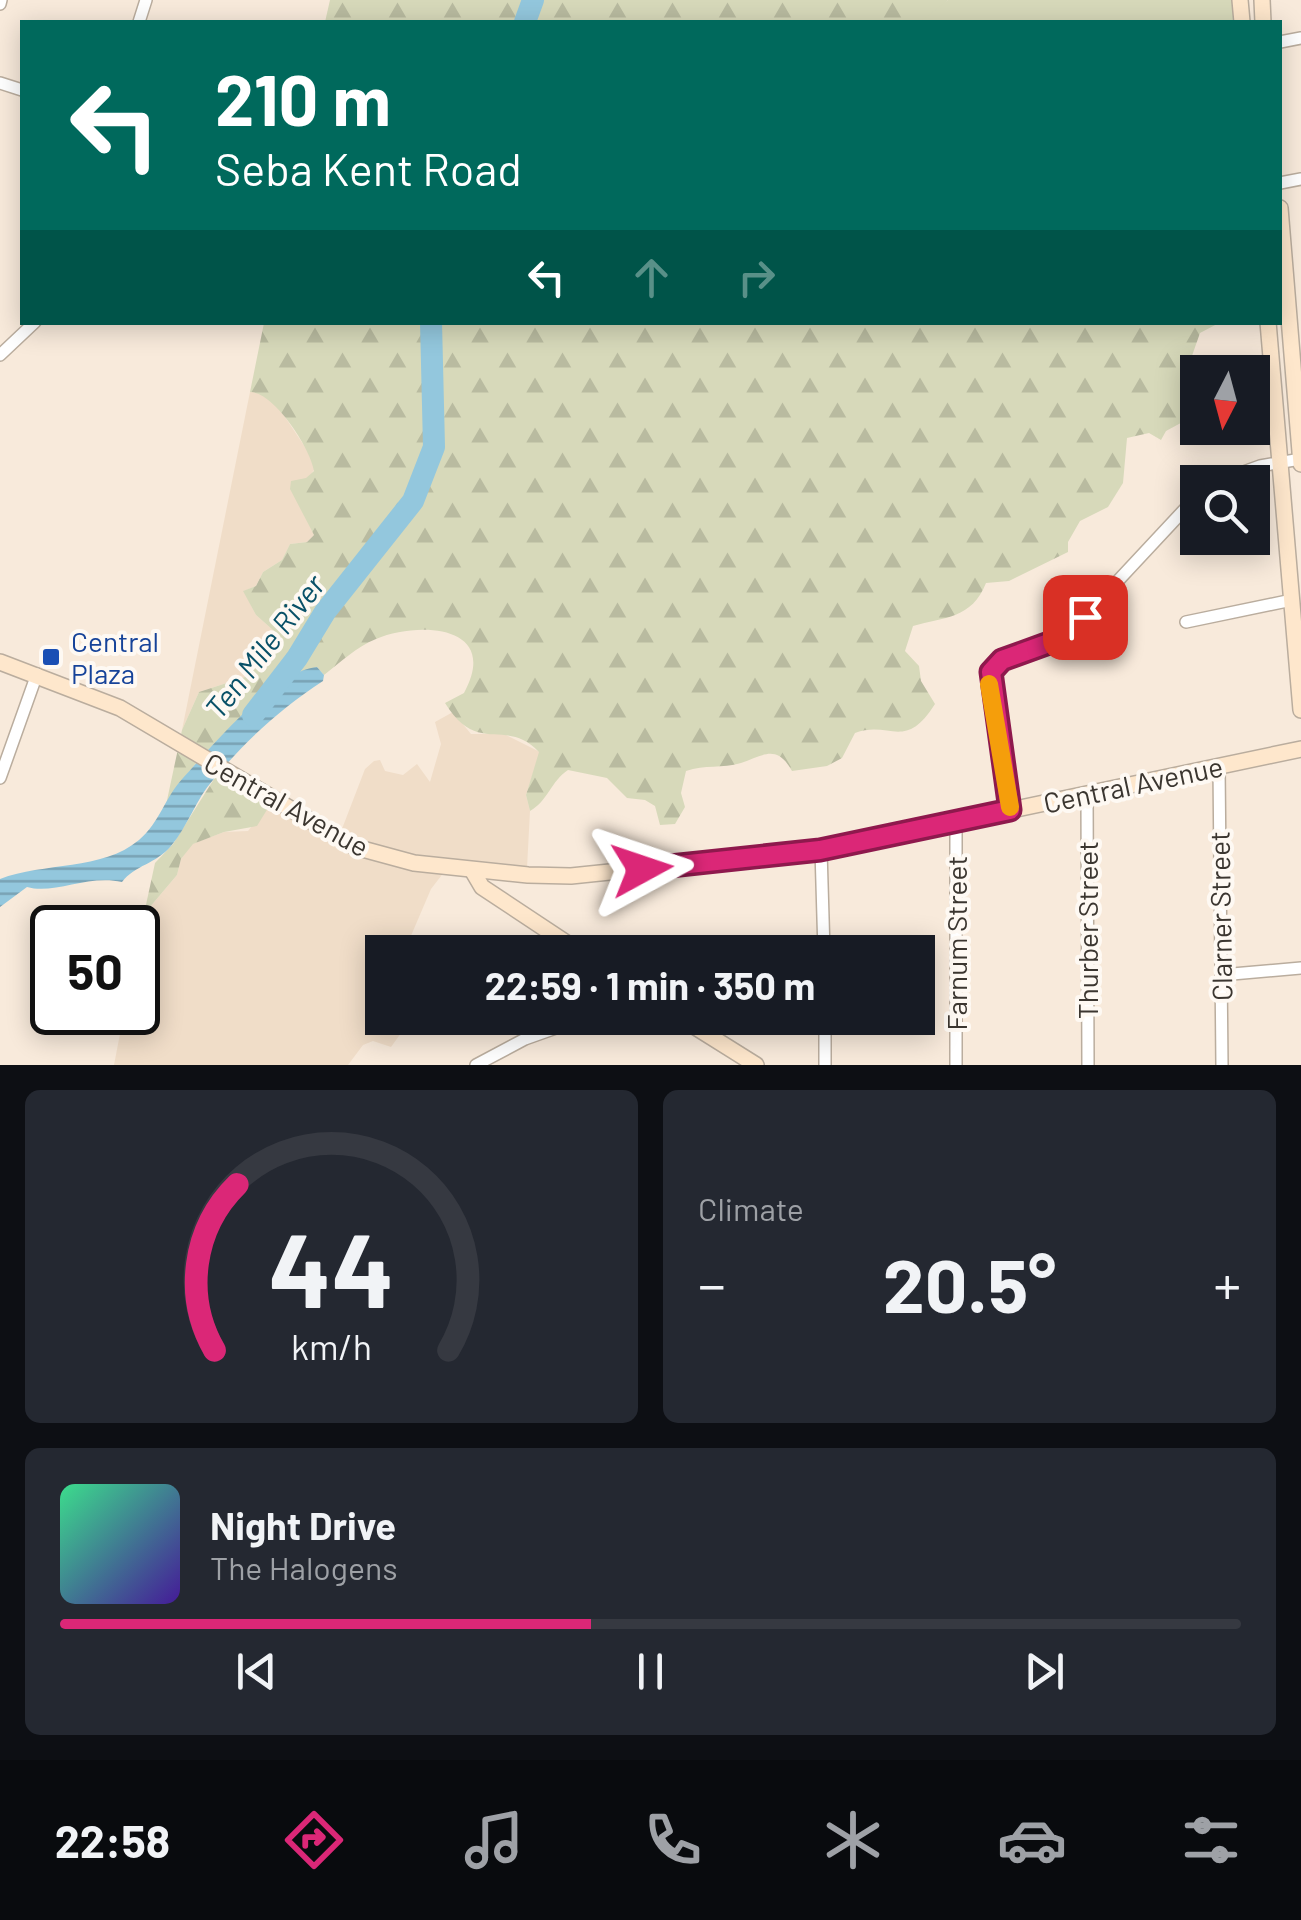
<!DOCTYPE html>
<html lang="en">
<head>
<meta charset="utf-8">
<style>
  body { margin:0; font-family:Barlow,sans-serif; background:#242831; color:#f1f3f6; height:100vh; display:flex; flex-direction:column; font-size:38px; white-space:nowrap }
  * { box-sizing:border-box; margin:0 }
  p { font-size:32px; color:#9ea1a6 }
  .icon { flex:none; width:55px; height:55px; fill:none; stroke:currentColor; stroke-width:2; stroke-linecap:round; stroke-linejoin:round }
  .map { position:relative; height:1065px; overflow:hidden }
  .side { display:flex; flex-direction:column; gap:25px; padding:25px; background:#0d0f14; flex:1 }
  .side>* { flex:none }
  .banner { position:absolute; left:20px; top:20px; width:1262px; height:305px; border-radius:0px; box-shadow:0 5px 25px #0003; background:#00695c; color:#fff; overflow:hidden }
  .needle { width:65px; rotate:186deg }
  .controls { position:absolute; left:1180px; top:355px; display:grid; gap:20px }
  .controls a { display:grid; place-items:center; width:90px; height:90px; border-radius:0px; background:#171b24; box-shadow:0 5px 25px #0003; font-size:50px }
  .speed { position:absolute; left:30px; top:905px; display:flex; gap:20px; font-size:50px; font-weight:700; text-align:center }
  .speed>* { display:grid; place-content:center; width:130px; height:130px; border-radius:50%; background:#171b24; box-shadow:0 5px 25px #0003; line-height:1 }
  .speed .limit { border:5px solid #111; border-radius:15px; background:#fff; color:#111 }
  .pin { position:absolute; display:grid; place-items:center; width:85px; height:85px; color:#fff; margin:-42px; border-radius:20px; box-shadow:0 5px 15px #0006 }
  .me { position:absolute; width:110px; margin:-55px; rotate:85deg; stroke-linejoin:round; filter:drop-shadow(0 0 8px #0008) }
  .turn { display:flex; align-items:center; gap:35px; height:210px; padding:0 30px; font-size:45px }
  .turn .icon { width:130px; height:130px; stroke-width:2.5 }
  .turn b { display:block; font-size:70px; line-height:85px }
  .lanes { display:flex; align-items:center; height:95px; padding:0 30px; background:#0003; justify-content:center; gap:50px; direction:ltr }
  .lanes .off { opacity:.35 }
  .big { font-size:75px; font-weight:700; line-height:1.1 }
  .side .card { flex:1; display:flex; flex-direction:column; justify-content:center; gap:15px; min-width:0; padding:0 35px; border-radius:15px; background:#242831 }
  .side .dial { align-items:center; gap:0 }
  .dial svg { height:260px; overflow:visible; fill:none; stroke:#363941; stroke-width:7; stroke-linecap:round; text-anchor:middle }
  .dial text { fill:#f1f3f6; stroke:none }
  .song { display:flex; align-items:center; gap:30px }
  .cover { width:120px; height:120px; border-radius:15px; background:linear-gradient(135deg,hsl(150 70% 55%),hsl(260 70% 35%)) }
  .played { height:10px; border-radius:5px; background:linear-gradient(90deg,#db2777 45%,#363941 45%) }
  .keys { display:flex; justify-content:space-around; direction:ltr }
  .heat { display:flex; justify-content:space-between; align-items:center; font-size:55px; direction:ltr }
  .side .tiles { flex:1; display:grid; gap:25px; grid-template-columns:1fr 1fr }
  .card:last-child { grid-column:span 2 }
  .trip { position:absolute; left:365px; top:935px; width:570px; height:100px; border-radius:0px; background:#171b24; box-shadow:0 5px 25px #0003; font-weight:700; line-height:100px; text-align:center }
  .menu { display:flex; height:160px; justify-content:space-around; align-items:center; background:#090b0e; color:#9ea1a6 }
  .menu .icon { width:70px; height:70px }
  .menu .active { color:#db2777 }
  .menu b { font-size:45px; color:#f1f3f6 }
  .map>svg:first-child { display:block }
  .built { fill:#f0ddc8 }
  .forest { fill:url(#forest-firs) }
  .green { fill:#d7d9ba }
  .water { fill:url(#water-rules) }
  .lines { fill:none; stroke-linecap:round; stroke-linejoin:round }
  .river { stroke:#93c7dd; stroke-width:22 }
  .street-casing { stroke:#baad9e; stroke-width:14 }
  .secondary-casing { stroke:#baad9e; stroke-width:18 }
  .street { stroke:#fff; stroke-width:11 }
  .secondary { stroke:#fee7cc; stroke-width:15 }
  .route-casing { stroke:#8e194d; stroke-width:25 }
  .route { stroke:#db2777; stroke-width:18 }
  .slow { stroke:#f59e0b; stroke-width:18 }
  .transit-dot { fill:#1a4fb4; stroke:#fef9f3; stroke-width:4 }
  .labels { text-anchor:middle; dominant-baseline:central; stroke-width:8; stroke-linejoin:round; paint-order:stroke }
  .transit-label { font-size:28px; fill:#164399; stroke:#fef9f3; text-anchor:start }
  .street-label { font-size:28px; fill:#3b3630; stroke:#fef9f3 }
  .water-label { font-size:30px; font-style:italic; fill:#095168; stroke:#fef9f3 }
</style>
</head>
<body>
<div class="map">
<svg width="1301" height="1065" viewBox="0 0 1301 1065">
  <defs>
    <pattern id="forest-firs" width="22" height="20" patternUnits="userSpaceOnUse" patternTransform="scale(2.5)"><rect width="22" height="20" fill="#d7d9ba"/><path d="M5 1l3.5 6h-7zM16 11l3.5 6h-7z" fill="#b9bba0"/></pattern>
    <pattern id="water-rules" width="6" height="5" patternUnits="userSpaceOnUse" patternTransform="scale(2.5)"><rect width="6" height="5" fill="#93c7dd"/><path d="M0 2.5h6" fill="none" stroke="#79a2b4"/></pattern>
  </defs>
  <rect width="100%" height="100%" fill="#f8eadb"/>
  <!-- built -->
  <g class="built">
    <polygon points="250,392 260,392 279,408 313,459 314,470 295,496 314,535 307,542 290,544 282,560 263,572 256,586 244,591 256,615 274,631 273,648 245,677 199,692 182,730"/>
    <polygon points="453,712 471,734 504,734 540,752 526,795 530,811 527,868 448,867 431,889 404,952 382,952 382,1018 405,1018 404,1029 391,1047 373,1041 363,1045 348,1065 114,1065 124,1013 138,1012 138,947 144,914 177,875 181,859 192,844 224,832 248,831 273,800 340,834 365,769 374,761 380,760 385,771 403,775 417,764 430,782 441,744 435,722"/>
  </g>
  <!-- forest -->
  <g class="forest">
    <polygon points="330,0 948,0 928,22 325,22"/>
    <path d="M 264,323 L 1219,323 L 1200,333 L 1187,370 L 1193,398 L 1190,418 L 1166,431 L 1161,440 L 1149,433 L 1127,438 L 1123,483 L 1108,507 L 1080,521 L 1068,542 L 1068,552 L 1009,581 L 986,583 C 972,619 944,617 913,626 L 905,651 L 919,666 L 921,681 L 935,704 C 905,752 890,720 855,733 L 842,758 L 827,766 L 792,771 C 777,744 764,755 741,763 C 722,769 705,764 686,771 L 681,793 L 685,807 L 675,824 L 660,825 L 655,806 L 645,800 L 627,798 L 607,778 L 568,770 C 551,781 548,801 530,811 L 526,795 L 539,752 C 505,716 478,757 445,703 L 464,693 C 501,625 419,621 376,639 C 356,647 341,662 324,675 L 317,667 C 259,702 200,746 166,805 L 182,730 L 199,692 L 245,677 L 273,647 L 274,631 L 256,615 L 243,591 L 256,586 L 263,572 L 282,560 L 290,544 L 307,542 L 314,535 L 290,489 L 291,481 L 306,478 L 314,471 C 311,449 274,392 250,392 Z"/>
    <polygon points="225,770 273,800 257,826 224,832 193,844 181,859 177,875 144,914 155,863 173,844 214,779"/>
  </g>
  <!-- green -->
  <polygon class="green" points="948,0 1240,0 1242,22 920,22"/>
  <!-- water -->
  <path class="water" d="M 317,667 L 324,675 L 323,681 C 280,709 245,741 213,780 C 196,799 188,826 171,846 C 156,864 135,865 122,882 C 88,874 54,895 27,887 L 0,907 L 0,879 C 44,862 102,871 139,840 C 160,822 165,797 183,778 C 210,748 276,670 317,667 Z"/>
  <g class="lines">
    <!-- river -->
    <g class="river">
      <polyline points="525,22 533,0"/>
      <polyline points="253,715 297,658 325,612 413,501 434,447 431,322"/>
    </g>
    <defs>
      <g id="street">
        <polyline points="0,4 1,0"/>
        <polyline points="139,22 146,0"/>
        <polyline points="1280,42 1301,38"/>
        <polyline points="0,83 22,90"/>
        <polyline points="1280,183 1301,179"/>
        <polyline points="0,355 35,322"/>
        <polyline points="1216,482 1260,466 1301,459"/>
        <polyline points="1186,622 1292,600"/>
        <polyline points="1219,767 1222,1065"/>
        <polyline points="0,778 37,674"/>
        <polyline points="1087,794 1088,1065"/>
        <polyline points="1010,809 989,683 994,666 1051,644 1072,630 1198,495"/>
        <polyline points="821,850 824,952"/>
        <polyline points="1221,975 1301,968"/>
        <polyline points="825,1018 825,1065"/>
        <polyline points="476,1065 525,1039 584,1018"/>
        <polyline points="956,1065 956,821"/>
      </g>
      <g id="secondary">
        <polyline points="1240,0 1242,22"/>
        <polyline points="1262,0 1263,22"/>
        <polyline points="1280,208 1301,464"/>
        <polyline points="1268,322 1301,710"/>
        <polyline points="0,662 120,708 355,847 414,863 528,875 571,876 821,850 1301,749"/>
        <polyline points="472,870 482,887 580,952"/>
        <polyline points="681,1018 756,1065"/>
      </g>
    </defs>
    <!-- street casing -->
    <use href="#street" class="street-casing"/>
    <!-- secondary casing -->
    <use href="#secondary" class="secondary-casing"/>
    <!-- street -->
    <use href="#street" class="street"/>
    <!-- secondary -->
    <use href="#secondary" class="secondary"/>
  </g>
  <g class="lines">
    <defs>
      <polyline id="route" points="642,869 820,850 1010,810 991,672 1002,660 1060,639 1085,617"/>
    </defs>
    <!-- route casing -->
    <use href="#route" class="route-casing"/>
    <!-- route -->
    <use href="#route" class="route"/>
    <!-- slow -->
    <polyline class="slow" points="989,684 1010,807"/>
  </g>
  <!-- markers -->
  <rect class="transit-dot" x="41" y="647" width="20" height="20" rx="5"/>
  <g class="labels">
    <!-- transit labels -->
    <g class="transit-label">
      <text x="71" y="641">Central<tspan x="71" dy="32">Plaza</tspan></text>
    </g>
    <!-- street labels -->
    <g class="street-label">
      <text transform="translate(1133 784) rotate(-12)">Central Avenue</text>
      <text transform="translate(287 804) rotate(29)">Central Avenue</text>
      <text transform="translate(1220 916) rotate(-91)">Clarner Street</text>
      <text transform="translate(1087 930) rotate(-90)">Thurber Street</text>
      <text transform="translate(956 943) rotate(-90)">Farnum Street</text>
    </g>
    <!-- water labels -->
    <g class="water-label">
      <text transform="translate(264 646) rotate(-52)">Ten Mile River</text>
    </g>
  </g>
</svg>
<div class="controls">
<a><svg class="needle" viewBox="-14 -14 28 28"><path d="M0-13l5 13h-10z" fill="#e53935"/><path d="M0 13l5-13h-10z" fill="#9ea1a6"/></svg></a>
<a><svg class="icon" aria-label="search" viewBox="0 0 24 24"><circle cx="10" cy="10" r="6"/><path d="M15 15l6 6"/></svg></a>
</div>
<div class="speed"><div class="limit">50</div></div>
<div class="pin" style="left:1085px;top:617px;background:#d93025"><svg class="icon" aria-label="arrive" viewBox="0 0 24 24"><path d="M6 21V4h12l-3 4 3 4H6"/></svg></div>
<svg class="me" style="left:642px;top:869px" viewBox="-20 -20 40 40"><path d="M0-17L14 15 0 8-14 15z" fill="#db2777" stroke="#fff" stroke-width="4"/></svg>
<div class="trip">22:59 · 1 min · 350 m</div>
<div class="banner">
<div class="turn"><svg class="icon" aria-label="left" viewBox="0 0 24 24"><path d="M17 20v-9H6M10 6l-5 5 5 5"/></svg><div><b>210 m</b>Seba Kent Road</div></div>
<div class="lanes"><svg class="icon" aria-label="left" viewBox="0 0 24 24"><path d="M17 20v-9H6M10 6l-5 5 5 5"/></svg><svg class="icon off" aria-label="ahead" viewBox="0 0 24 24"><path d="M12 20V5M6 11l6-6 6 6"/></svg><svg class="icon off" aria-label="right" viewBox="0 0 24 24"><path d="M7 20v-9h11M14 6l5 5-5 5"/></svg></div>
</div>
</div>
<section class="side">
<div class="tiles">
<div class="card dial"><svg viewBox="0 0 100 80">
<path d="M14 69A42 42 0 1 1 86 69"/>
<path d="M14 69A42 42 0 0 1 21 18" stroke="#db2777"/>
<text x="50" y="56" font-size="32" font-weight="700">44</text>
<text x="50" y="72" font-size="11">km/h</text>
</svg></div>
<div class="card"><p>Climate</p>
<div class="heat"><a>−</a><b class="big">20.5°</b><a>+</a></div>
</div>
<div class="card">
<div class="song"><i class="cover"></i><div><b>Night Drive</b><p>The Halogens</p></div></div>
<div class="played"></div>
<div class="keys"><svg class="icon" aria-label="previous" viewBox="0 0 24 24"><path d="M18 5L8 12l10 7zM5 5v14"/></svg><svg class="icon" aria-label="pause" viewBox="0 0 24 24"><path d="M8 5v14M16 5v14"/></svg><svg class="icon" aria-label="next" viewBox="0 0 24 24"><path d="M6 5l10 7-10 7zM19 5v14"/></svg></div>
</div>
</div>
</section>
<nav class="menu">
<b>22:58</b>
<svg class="icon active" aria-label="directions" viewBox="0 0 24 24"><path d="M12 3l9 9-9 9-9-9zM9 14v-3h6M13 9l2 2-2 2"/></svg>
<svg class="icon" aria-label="music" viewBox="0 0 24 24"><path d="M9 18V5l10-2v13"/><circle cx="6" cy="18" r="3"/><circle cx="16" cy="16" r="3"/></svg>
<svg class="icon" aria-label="phone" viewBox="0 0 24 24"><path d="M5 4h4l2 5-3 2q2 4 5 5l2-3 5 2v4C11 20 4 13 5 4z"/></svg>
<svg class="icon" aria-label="climate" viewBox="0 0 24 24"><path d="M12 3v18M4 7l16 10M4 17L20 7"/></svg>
<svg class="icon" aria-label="car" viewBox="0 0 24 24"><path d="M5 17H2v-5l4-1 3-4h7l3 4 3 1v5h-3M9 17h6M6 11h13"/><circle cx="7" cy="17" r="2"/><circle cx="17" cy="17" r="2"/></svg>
<svg class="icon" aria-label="filters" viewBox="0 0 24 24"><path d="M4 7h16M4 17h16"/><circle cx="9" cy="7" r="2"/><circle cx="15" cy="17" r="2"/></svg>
</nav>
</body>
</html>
